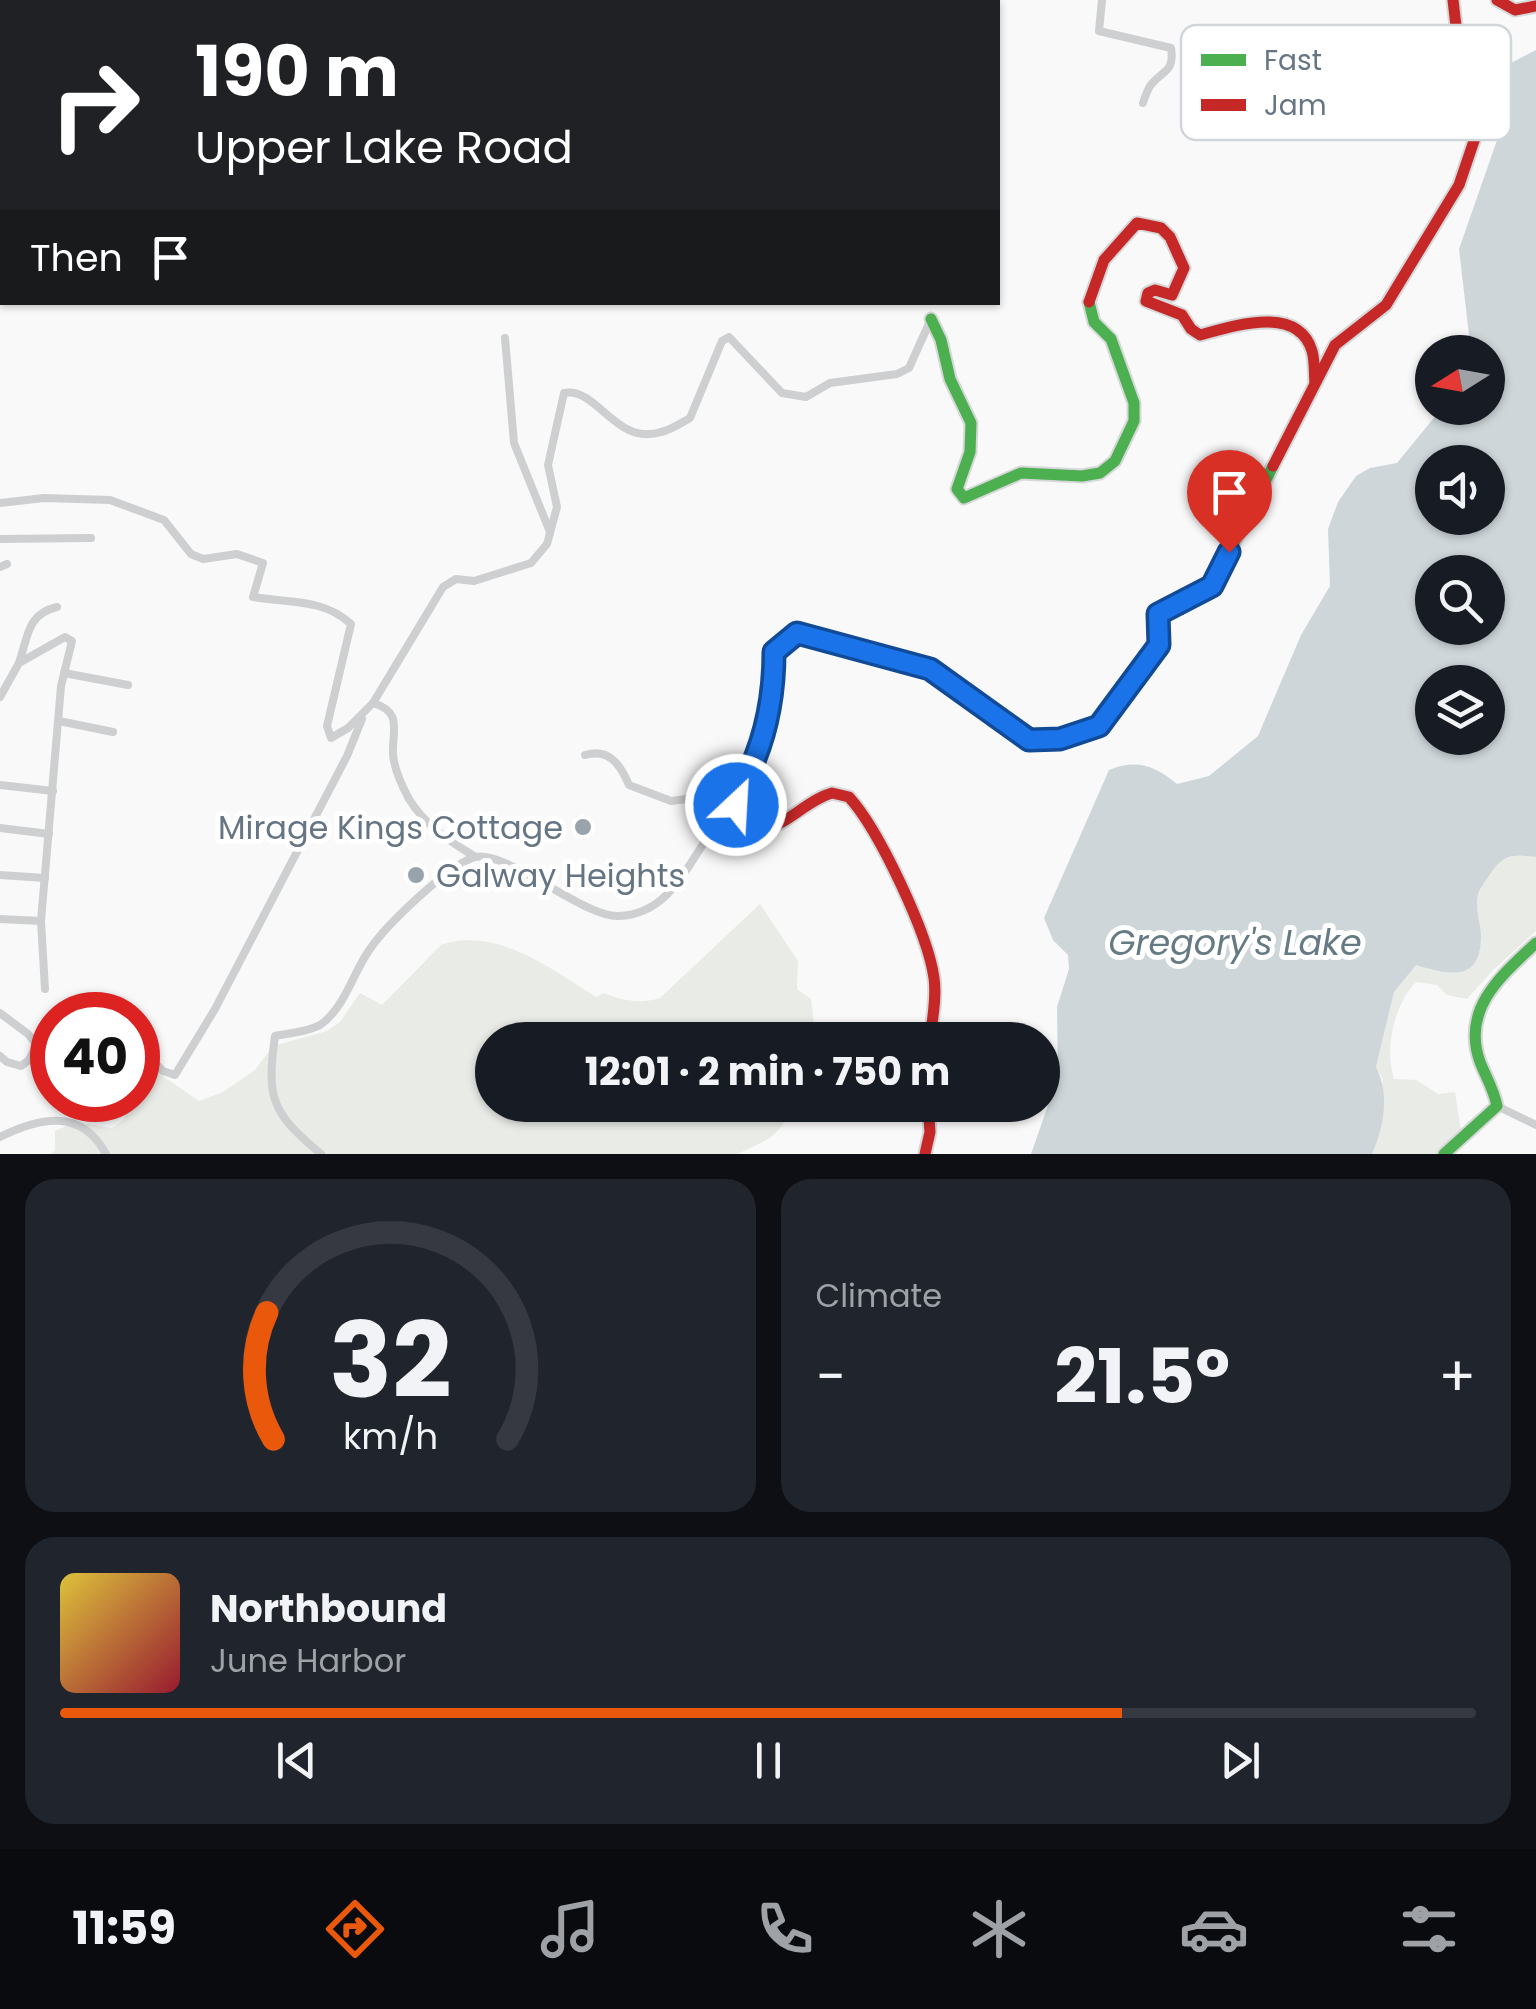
<!DOCTYPE html>
<html lang="en">
<head>
<meta charset="utf-8">
<style>
  body { margin:0; font-family:Poppins,sans-serif; background:#20242c; color:#f1f3f6; height:100vh; display:flex; flex-direction:column; font-size:38px; white-space:nowrap }
  * { box-sizing:border-box; margin:0 }
  p { font-size:32px; color:#9ea1a6 }
  .icon { flex:none; width:55px; height:55px; fill:none; stroke:currentColor; stroke-width:2; stroke-linecap:round; stroke-linejoin:round }
  .map { position:relative; height:1154px; overflow:hidden }
  .drawer { display:flex; flex-direction:column; gap:25px; padding:25px; background:#0d0f14; flex:1 }
  .drawer>* { flex:none }
  .hud { position:absolute; left:0px; top:0px; width:1000px; height:305px; box-shadow:0 2px 8px #0004; background:#202124; color:#fff; overflow:hidden }
  .needle { width:65px; rotate:259deg }
  .tools { position:absolute; left:1415px; top:335px; display:grid; gap:20px }
  .tools a { display:grid; place-items:center; width:90px; height:90px; border-radius:50%; background:#171b24; box-shadow:0 2px 8px #0004; font-size:50px }
  .speed { position:absolute; left:30px; top:992px; display:flex; gap:20px; font-size:50px; font-weight:700; text-align:center }
  .speed>* { display:grid; place-content:center; width:130px; height:130px; border-radius:50%; background:#171b24; box-shadow:0 2px 8px #0004; line-height:1 }
  .speed .limit { border:15px solid #d22; background:#fff; color:#111 }
  .pin { position:absolute; display:grid; place-items:center; width:85px; height:85px; color:#fff; margin:-102px -42px; border-radius:50% 50% 50% 0; rotate:-45deg; box-shadow:0 0 10px #0007 }
  .pin .icon { rotate:45deg }
  .me { position:absolute; width:110px; margin:-55px; rotate:25deg; stroke-linejoin:round; filter:drop-shadow(0 0 8px #0008) }
  .turn { display:flex; align-items:center; gap:35px; height:210px; padding:0 30px; font-size:45px }
  .turn .icon { width:130px; height:130px; stroke-width:2.5 }
  .turn b { display:block; font-size:70px; line-height:85px }
  .then { display:flex; align-items:center; height:95px; padding:0 30px; background:#0003; gap:20px; font-size:38px }
  .big { font-size:75px; font-weight:700; line-height:1.1 }
  .drawer .tile { flex:1; display:flex; flex-direction:column; justify-content:center; gap:15px; min-width:0; padding:0 35px; border-radius:30px; background:#20242c }
  .drawer .dial { align-items:center; gap:0 }
  .dial svg { height:260px; overflow:visible; fill:none; stroke:#363941; stroke-width:7; stroke-linecap:round; text-anchor:middle }
  .dial text { fill:#f1f3f6; stroke:none }
  .song { display:flex; align-items:center; gap:30px }
  .cover { width:120px; height:120px; border-radius:15px; background:linear-gradient(135deg,hsl(50 70% 55%),hsl(350 70% 35%)) }
  .played { height:10px; border-radius:5px; background:linear-gradient(90deg,#ea580c 75%,#363941 75%) }
  .keys { display:flex; justify-content:space-around; direction:ltr }
  .heat { display:flex; justify-content:space-between; align-items:center; font-size:55px; direction:ltr }
  .drawer .tiles { flex:1; display:grid; gap:25px; grid-template-columns:1fr 1fr }
  .tile:last-child { grid-column:span 2 }
  .trip { position:absolute; left:475px; top:1022px; width:585px; height:100px; border-radius:50px; background:#171b24; box-shadow:0 2px 8px #0004; font-weight:700; line-height:100px; text-align:center }
  .dock { display:flex; height:160px; justify-content:space-around; align-items:center; background:#090b0e; color:#9ea1a6 }
  .dock .icon { width:70px; height:70px }
  .dock .active { color:#ea580c }
  .dock b { font-size:45px; color:#f1f3f6 }
  .map>svg:first-child { display:block }
  .green { fill:#e8ebe6 }
  .water { fill:#ced6da; fill-rule:evenodd }
  .lines { fill:none; stroke-linecap:round; stroke-linejoin:round }
  .fast-casing { stroke:#d6d7d8; stroke-width:15 }
  .jam-casing { stroke:#d6d7d8; stroke-width:15 }
  .street { stroke:#cecfd0; stroke-width:8 }
  .fast { stroke:#4caf50; stroke-width:11 }
  .jam { stroke:#c62828; stroke-width:11 }
  .route-casing { stroke:#114b97; stroke-width:25 }
  .route { stroke:#1a73e8; stroke-width:18 }
  .poi-dot { fill:#99a3ac; stroke:#fff; stroke-width:4 }
  .labels { text-anchor:middle; dominant-baseline:central; stroke-width:10; stroke-linejoin:round; paint-order:stroke }
  .poi-label { font-size:32px; fill:#657583; stroke:#fff; text-anchor:end }
  .water-label { font-size:35px; font-style:italic; fill:#657a83; stroke:#fff }
  .key { fill:#fff; stroke:#d1d6da; stroke-width:2.5 }
  .key-label { font-size:28px; fill:#657583 }
</style>
</head>
<body>
<div class="map">
<svg width="1536" height="1154" viewBox="0 0 1536 1154">
  <rect width="100%" height="100%" fill="#f9f9f9"/>
  <!-- green -->
  <g class="green">
    <path d="M 1511,853 L 1536,857 L 1536,931 L 1493,970 L 1467,999 L 1447,995 L 1437,985 L 1416,982 C 1394,1005 1384,1048 1394,1079 L 1416,1080 L 1438,1094 L 1455,1092 L 1461,1130 L 1437,1154 L 1372,1154 L 1383,1080 L 1376,1067 L 1394,992 L 1416,964 C 1448,975 1482,983 1481,935 C 1480,922 1475,909 1478,896 C 1482,880 1497,862 1511,853 Z"/>
    <path d="M 760,904 L 798,961 L 797,989 L 811,999 L 816,1040 L 492,1040 L 492,1105 L 793,1105 C 776,1141 771,1137 738,1154 L 51,1154 L 55,1150 L 55,1131 L 75,1122 L 112,1128 L 124,1119 L 133,1100 L 138,1100 L 138,1077 L 148,1059 L 164,1077 L 199,1101 L 223,1092 L 255,1070 L 273,1046 L 327,1031 L 340,1022 L 360,993 L 382,1005 L 441,945 C 497,926 551,969 596,997 L 604,993 C 624,1001 639,1004 660,998 Z"/>
  </g>
  <!-- water -->
  <path class="water" d="M 1536,50 L 1536,857 C 1512,854 1504,854 1490,874 C 1486,881 1480,887 1478,895 C 1475,908 1480,921 1481,934 C 1482,983 1449,975 1416,965 L 1394,992 L 1376,1067 C 1390,1094 1384,1126 1372,1154 L 1031,1154 L 1058,1077 L 1057,1007 L 1069,969 L 1068,955 L 1053,940 L 1044,918 L 1109,770 C 1136,759 1154,765 1177,784 L 1209,776 L 1258,736 L 1301,635 L 1330,586 L 1328,529 L 1338,502 L 1356,476 L 1370,468 L 1397,463 L 1437,414 L 1451,408 L 1488,408 L 1488,352 L 1471,352 L 1459,249 L 1510,103 L 1503,67 ZM 1432,462 L 1488,462 L 1488,518 L 1432,518 ZM 1432,572 L 1488,572 L 1488,628 L 1432,628 ZM 1432,682 L 1488,682 L 1488,738 L 1432,738 Z"/>
  <g class="lines">
    <defs>
      <g id="fast">
        <polyline points="931,319 941,340 950,379 971,423 970,452 957,489 964,498 1021,473 1082,476 1100,473 1115,461 1134,421 1134,403 1111,339 1094,322 1089,302"/>
        <polyline points="760,746 769,710 774,652 797,633 929,669 1029,740 1060,739 1099,726 1159,645 1158,614 1212,586 1273,466"/>
        <path d="M 1444,1154 L 1497,1106 C 1494,1090 1486,1077 1480,1062 C 1461,1009 1501,976 1536,943"/>
      </g>
      <g id="jam">
        <polyline points="1497,0 1515,10 1536,6"/>
        <path d="M 1089,302 L 1104,260 L 1137,223 L 1161,228 L 1170,237 L 1184,268 L 1172,295 L 1155,290 L 1148,293 L 1146,301 L 1182,315 L 1191,329 L 1200,335 C 1233,326 1298,304 1312,351 C 1315,361 1314,373 1315,383"/>
        <polyline points="1273,466 1335,345 1386,305 1459,185 1477,132 1477,104 1456,26 1453,0"/>
        <path d="M 760,746 L 735,799 C 763,861 793,804 832,793 L 849,797 C 879,830 928,934 934,978 C 937,998 932,1020 930,1040"/>
        <polyline points="925,1154 930,1132 928,1105"/>
      </g>
    </defs>
    <!-- fast casing -->
    <use href="#fast" class="fast-casing"/>
    <!-- jam casing -->
    <use href="#jam" class="jam-casing"/>
    <!-- street -->
    <g class="street">
      <polyline points="900,0 902,2"/>
      <path d="M 1102,0 L 1099,31 L 1171,48 C 1175,73 1162,70 1150,86 C 1147,91 1145,97 1143,103"/>
      <polyline points="115,2 117,0"/>
      <polyline points="945,2 948,0"/>
      <polyline points="0,203 2,203"/>
      <polyline points="505,338 514,443 550,532"/>
      <path d="M 0,503 L 44,498 L 110,500 L 164,520 L 191,554 L 203,559 L 237,554 L 263,563 L 253,597 C 287,603 323,598 351,624 L 327,726 L 331,738 L 348,728 L 373,703 C 403,712 392,730 393,754 C 394,768 402,786 409,799 C 425,825 449,841 474,856"/>
      <polyline points="0,539 91,538"/>
      <polyline points="0,567 7,564"/>
      <path d="M 19,663 C 28,637 27,614 57,607"/>
      <polyline points="64,673 128,685"/>
      <polyline points="0,697 19,663 65,637 72,641 61,686 41,921 45,989"/>
      <path d="M 373,703 L 443,587 L 456,579 L 474,581 L 531,563 L 547,544 L 557,507 L 548,465 L 564,393 C 598,387 615,446 661,432 C 671,430 681,423 690,418 L 722,341 L 729,337 L 782,393 L 806,397 L 830,383 L 897,374 L 909,368 L 931,319"/>
      <polyline points="59,721 113,732"/>
      <path d="M 585,755 C 609,748 620,764 629,785 L 671,801 L 718,795 L 735,799"/>
      <polyline points="0,785 53,791"/>
      <polyline points="0,828 49,834"/>
      <polyline points="0,875 45,878"/>
      <polyline points="0,919 41,921"/>
      <polyline points="0,1013 28,1034 37,1045 29,1060 21,1066 7,1062 0,1056"/>
      <polyline points="138,1045 163,1071 175,1075 215,1009 347,756 362,719"/>
      <polyline points="1497,1106 1536,1125"/>
      <path d="M 0,1137 C 40,1117 81,1108 106,1154"/>
      <path d="M 321,1154 C 272,1113 266,1099 275,1036 C 289,1033 308,1032 320,1025 C 345,1008 353,972 370,949 C 387,924 445,869 472,858 C 502,845 582,918 619,916 C 683,913 693,838 736,805"/>
    </g>
    <!-- fast -->
    <use href="#fast" class="fast"/>
    <!-- jam -->
    <use href="#jam" class="jam"/>
  </g>
  <g class="lines">
    <defs>
      <path id="route" d="M 736,805 L 734,799 C 763,754 774,705 774,652 L 797,633 L 930,669 L 1029,740 L 1060,739 L 1099,726 L 1159,645 L 1158,614 L 1212,586 L 1229,552"/>
    </defs>
    <!-- route casing -->
    <use href="#route" class="route-casing"/>
    <!-- route -->
    <use href="#route" class="route"/>
  </g>
  <!-- markers -->
  <g class="poi-dot">
    <circle cx="583" cy="827" r="10"/>
    <circle cx="416" cy="875" r="10"/>
  </g>
  <g class="labels">
    <!-- poi labels -->
    <g class="poi-label">
      <text x="563" y="827">Mirage Kings Cottage</text>
      <text x="436" y="875" text-anchor="start">Galway Heights</text>
    </g>
    <!-- water labels -->
    <g class="water-label">
      <text x="1235" y="942">Gregory's Lake</text>
    </g>
  </g>
  <!-- legend -->
  <rect x="1181" y="25" width="330" height="115" rx="15" class="key"/>
  <rect x="1201" y="54" width="45" height="12" fill="#4caf50"/>
  <rect x="1201" y="99" width="45" height="12" fill="#c62828"/>
  <g class="key-label">
    <text x="1264" y="70">Fast</text>
    <text x="1264" y="115">Jam</text>
  </g>
</svg>
<div class="tools">
<a><svg class="needle" viewBox="-14 -14 28 28"><path d="M0-13l5 13h-10z" fill="#e53935"/><path d="M0 13l5-13h-10z" fill="#9ea1a6"/></svg></a>
<a><svg class="icon" aria-label="sound" viewBox="0 0 24 24"><path d="M4 9h4l5-4v14l-5-4H4zM17 9q2 3 0 6"/></svg></a>
<a><svg class="icon" aria-label="search" viewBox="0 0 24 24"><circle cx="10" cy="10" r="6"/><path d="M15 15l6 6"/></svg></a>
<a><svg class="icon" aria-label="layers" viewBox="0 0 24 24"><path d="M12 4l9 5-9 5-9-5zM3 14l9 5 9-5"/></svg></a>
</div>
<div class="speed"><div class="limit">40</div></div>
<div class="pin" style="left:1229px;top:552px;background:#d93025"><svg class="icon" aria-label="arrive" viewBox="0 0 24 24"><path d="M6 21V4h12l-3 4 3 4H6"/></svg></div>
<svg class="me" style="left:736px;top:805px" viewBox="-20 -20 40 40"><circle r="17" fill="#1a73e8" stroke="#fff" stroke-width="3"/><path d="M0-11L8 9 0 5-8 9z" fill="#fff"/></svg>
<div class="trip">12:01 · 2 min · 750 m</div>
<div class="hud">
<div class="turn"><svg class="icon" aria-label="right" viewBox="0 0 24 24"><path d="M7 20v-9h11M14 6l5 5-5 5"/></svg><div><b>190 m</b>Upper Lake Road</div></div>
<div class="then">Then<svg class="icon" aria-label="arrive" viewBox="0 0 24 24"><path d="M6 21V4h12l-3 4 3 4H6"/></svg></div>
</div>
</div>
<section class="drawer">
<div class="tiles">
<div class="tile dial"><svg viewBox="0 0 100 80">
<path d="M14 69A42 42 0 1 1 86 69"/>
<path d="M14 69A42 42 0 0 1 12 30" stroke="#ea580c"/>
<text x="50" y="56" font-size="32" font-weight="700">32</text>
<text x="50" y="72" font-size="11">km/h</text>
</svg></div>
<div class="tile"><p>Climate</p>
<div class="heat"><a>−</a><b class="big">21.5°</b><a>+</a></div>
</div>
<div class="tile">
<div class="song"><i class="cover"></i><div><b>Northbound</b><p>June Harbor</p></div></div>
<div class="played"></div>
<div class="keys"><svg class="icon" aria-label="previous" viewBox="0 0 24 24"><path d="M18 5L8 12l10 7zM5 5v14"/></svg><svg class="icon" aria-label="pause" viewBox="0 0 24 24"><path d="M8 5v14M16 5v14"/></svg><svg class="icon" aria-label="next" viewBox="0 0 24 24"><path d="M6 5l10 7-10 7zM19 5v14"/></svg></div>
</div>
</div>
</section>
<nav class="dock">
<b>11:59</b>
<svg class="icon active" aria-label="directions" viewBox="0 0 24 24"><path d="M12 3l9 9-9 9-9-9zM9 14v-3h6M13 9l2 2-2 2"/></svg>
<svg class="icon" aria-label="music" viewBox="0 0 24 24"><path d="M9 18V5l10-2v13"/><circle cx="6" cy="18" r="3"/><circle cx="16" cy="16" r="3"/></svg>
<svg class="icon" aria-label="phone" viewBox="0 0 24 24"><path d="M5 4h4l2 5-3 2q2 4 5 5l2-3 5 2v4C11 20 4 13 5 4z"/></svg>
<svg class="icon" aria-label="climate" viewBox="0 0 24 24"><path d="M12 3v18M4 7l16 10M4 17L20 7"/></svg>
<svg class="icon" aria-label="car" viewBox="0 0 24 24"><path d="M5 17H2v-5l4-1 3-4h7l3 4 3 1v5h-3M9 17h6M6 11h13"/><circle cx="7" cy="17" r="2"/><circle cx="17" cy="17" r="2"/></svg>
<svg class="icon" aria-label="filters" viewBox="0 0 24 24"><path d="M4 7h16M4 17h16"/><circle cx="9" cy="7" r="2"/><circle cx="15" cy="17" r="2"/></svg>
</nav>
</body>
</html>
